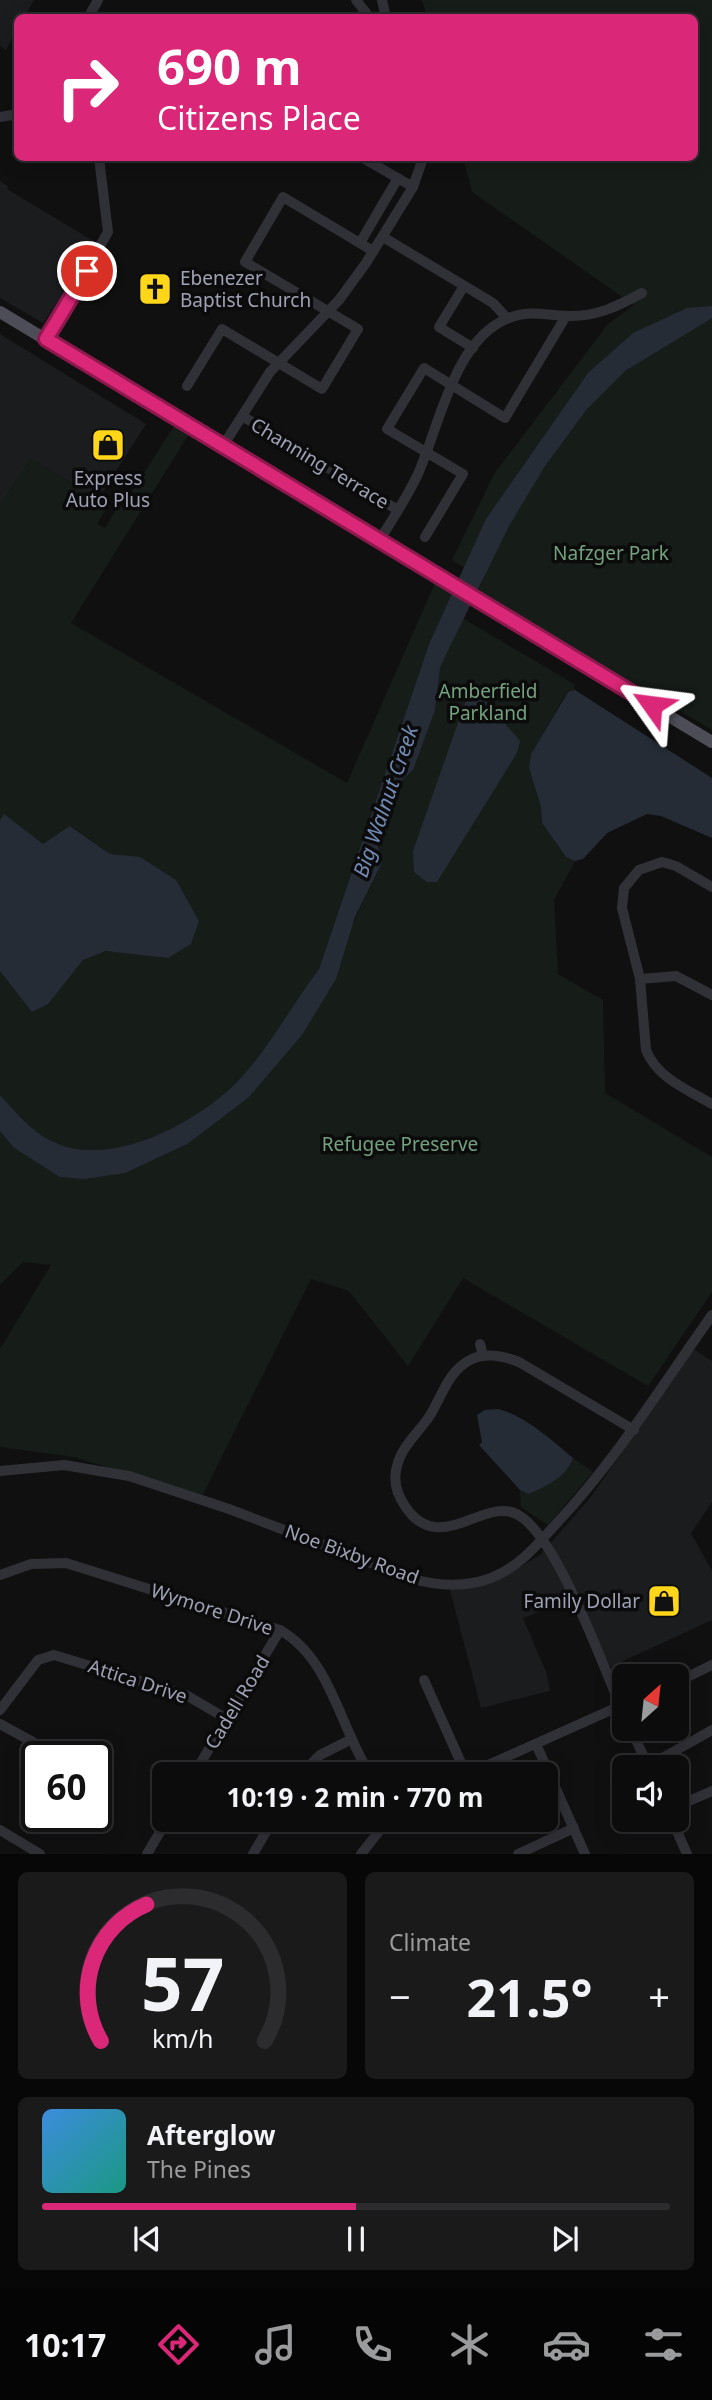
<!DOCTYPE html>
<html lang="en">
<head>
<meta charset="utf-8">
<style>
  body { margin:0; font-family:"Noto Sans",sans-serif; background:#1a1a1b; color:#f1f3f6; height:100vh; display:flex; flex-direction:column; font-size:26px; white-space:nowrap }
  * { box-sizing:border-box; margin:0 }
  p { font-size:23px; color:#9a9b9d }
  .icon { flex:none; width:38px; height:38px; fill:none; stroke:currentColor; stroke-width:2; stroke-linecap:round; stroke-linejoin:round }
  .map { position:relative; height:1854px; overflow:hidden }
  .panel { display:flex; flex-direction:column; gap:18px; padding:18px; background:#070707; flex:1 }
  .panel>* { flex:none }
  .hud { position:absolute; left:14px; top:14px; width:684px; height:147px; border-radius:10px; box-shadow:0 4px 18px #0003,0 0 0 2px #2c2c2e; background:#db2777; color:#fff; overflow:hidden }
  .needle { width:46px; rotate:27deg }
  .controls { position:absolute; left:612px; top:1664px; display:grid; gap:14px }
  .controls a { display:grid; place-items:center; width:77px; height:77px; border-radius:10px; background:#0c0c0d; box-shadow:0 4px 18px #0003,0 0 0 2px #2c2c2e; font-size:35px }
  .speed { position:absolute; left:21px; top:1741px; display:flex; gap:14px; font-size:35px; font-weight:700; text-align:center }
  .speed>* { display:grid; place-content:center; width:91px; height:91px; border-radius:50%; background:#0c0c0d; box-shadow:0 4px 18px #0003,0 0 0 2px #2c2c2e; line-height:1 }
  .speed .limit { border:4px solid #111; border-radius:10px; background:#fff; color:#111 }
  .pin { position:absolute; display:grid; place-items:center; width:60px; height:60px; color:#fff; margin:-30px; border:4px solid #fff; border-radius:50%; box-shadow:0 2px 7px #0007 }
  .me { position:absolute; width:77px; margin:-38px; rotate:301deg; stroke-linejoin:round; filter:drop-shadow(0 0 5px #0008) }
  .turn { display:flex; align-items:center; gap:24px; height:147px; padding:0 28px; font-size:32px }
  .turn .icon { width:91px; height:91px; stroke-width:2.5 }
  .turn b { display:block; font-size:49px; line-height:60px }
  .big { font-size:52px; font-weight:700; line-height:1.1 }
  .panel .widget { flex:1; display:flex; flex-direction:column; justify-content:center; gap:10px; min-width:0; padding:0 24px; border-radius:10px; background:#1a1a1b }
  .panel .dial { align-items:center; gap:0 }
  .dial svg { height:182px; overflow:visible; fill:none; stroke:#2c2c2e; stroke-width:7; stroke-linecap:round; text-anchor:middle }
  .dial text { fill:#f1f3f6; stroke:none }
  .song { display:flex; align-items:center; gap:21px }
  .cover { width:84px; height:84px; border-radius:10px; background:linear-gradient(135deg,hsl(210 70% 55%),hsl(170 70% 35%)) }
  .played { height:7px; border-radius:4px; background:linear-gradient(90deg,#db2777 50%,#2c2c2e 50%) }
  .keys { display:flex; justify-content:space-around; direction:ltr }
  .heat { display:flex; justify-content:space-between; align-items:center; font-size:38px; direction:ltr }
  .panel .tiles { flex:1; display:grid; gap:18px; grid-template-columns:1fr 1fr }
  .widget:last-child { grid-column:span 2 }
  .trip { position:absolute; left:152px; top:1762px; width:406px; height:70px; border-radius:10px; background:#0c0c0d; box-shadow:0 4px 18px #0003,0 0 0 2px #2c2c2e; font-weight:700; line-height:70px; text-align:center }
  .menu { display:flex; height:112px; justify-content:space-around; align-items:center; background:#050505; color:#9a9b9d }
  .menu .icon { width:49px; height:49px }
  .menu .on { color:#db2777 }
  .menu b { font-size:32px; color:#f1f3f6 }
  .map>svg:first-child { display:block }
  .built { fill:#1b1c1e }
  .green { fill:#161c18 }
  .water { fill:#252c36 }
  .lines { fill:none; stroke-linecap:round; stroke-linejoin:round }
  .minor { stroke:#303037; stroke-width:10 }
  .major { stroke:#4c4d56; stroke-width:12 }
  .route-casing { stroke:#8e194d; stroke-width:18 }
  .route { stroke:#db2777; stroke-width:12 }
  .labels { text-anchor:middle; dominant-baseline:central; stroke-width:7; stroke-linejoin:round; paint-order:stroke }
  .poi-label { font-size:19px; fill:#9fa2b4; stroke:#0b0b0c; text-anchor:start }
  .street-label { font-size:19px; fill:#9fa2b4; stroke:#0b0b0c }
  .park-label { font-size:19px; fill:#74a17e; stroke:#0b0b0c }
  .water-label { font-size:21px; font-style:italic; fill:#728ab3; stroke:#0b0b0c }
</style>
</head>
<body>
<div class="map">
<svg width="712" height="1854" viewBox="0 0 712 1854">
  <rect width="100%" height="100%" fill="#101011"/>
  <!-- built -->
  <g class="built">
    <polygon points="0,0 34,0 24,17 18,18 17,29 6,50 0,46"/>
    <polygon points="0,181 8,186 7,189 97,243 43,323 0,298"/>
    <polygon points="0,334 146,424 98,499 31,459 0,506"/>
    <polygon points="693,1349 712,1361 712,1502 691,1533 712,1571 712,1620 610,1667 577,1597 523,1618 546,1672 550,1691 481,1708 450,1590 498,1580 540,1555 591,1497"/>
  </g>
  <!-- green -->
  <g class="green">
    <polygon points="422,0 712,0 712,730 478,591 483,580 452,560 494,474 608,324 634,305 472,192 463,158 695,158 695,18 427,17"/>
    <path d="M 175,425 L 189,434 L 71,623 L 347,783 L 435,583 L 452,594 L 429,644 L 319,969 C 291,1006 269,1048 238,1081 C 198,1122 113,1168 56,1143 C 32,1133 17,1113 0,1095 L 0,971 L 33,1012 C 60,997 62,978 82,961 C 103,943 143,955 168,958 L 140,858 L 110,854 L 71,826 L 43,844 L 4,815 L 0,820 L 0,506 L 31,459 L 98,499 L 100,495 L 111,501 L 97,524 L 105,528 L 118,506 L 122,507 Z"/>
    <path d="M 457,615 L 574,684 L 575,690 L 567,692 L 531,754 L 529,768 L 541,807 L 542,823 L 566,857 L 575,861 L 554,900 L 558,974 L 603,1000 L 605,1093 L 712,1157 L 712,1292 L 648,1386 L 463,1278 L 408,1366 L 349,1291 L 311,1279 L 202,1496 L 74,1457 L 0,1447 L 0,1349 L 51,1265 L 23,1262 L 0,1285 L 0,1131 L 13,1147 L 84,1179 L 235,1104 L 348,938 C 356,912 371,889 382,863 L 370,855 Z"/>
    <polygon points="573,1458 593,1472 548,1525 521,1507 520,1490 529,1494 570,1467"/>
  </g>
  <!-- water -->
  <g class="water">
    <path d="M 712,306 L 712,318 L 625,371 L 587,409 L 545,466 L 509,526 L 440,667 L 435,710 L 413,770 L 398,783 L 377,844 L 382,863 L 355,917 L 336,979 L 302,1035 L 248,1098 L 187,1144 L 125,1173 L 84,1179 L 60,1177 L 13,1147 L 0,1131 L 0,1095 C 17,1113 32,1133 56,1143 C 113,1168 198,1122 238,1081 C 269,1048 291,1006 319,969 L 429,644 L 486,519 L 588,373 L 633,333 L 687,308 Z"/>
    <polygon points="575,690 712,778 712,838 661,816 647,814 607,833 583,859 575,861 566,857 542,823 541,807 529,768 531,754 568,692"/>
    <polygon points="468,694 481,695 520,741 517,753 437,882 427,882 414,872 413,851"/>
    <polygon points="4,814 43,844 70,826 110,854 140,857 176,880 199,921 191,944 168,958 106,951 83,960 48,1004 32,1012 0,971 0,820"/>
    <path d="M 498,1409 C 524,1415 552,1440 573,1458 C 567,1477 546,1486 529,1494 L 520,1490 L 479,1445 L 482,1442 L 477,1415 L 485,1410 Z"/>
  </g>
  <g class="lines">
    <!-- minor -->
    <g class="minor">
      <polyline points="356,0 370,18"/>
      <polyline points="382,0 386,18"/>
      <polyline points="88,18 98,0"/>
      <polyline points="0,117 18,114"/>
      <polyline points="363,158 413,187"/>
      <polyline points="383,237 493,303 507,318"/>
      <polyline points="360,243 398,178"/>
      <polyline points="464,286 439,327 473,348"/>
      <polyline points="46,339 108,232 99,158"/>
      <polyline points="187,386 222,329 322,389 358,329 245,262 283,197 373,251"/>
      <polyline points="242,416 398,510"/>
      <polyline points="223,446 270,372 339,300 366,263 413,187 423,158"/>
      <polyline points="425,537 463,474 387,429 424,368 505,418 566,316"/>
      <path d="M 379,541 C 392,520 406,499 417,476 C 439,429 453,339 509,318 C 529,310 546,315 567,316 C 596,317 616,307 642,293"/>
      <path d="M 712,887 L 676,866 L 662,862 L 639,870 L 624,888 L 622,908 L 640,979 L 646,1050 C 657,1078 688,1090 712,1104"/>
      <polyline points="640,979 676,976 712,995"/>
      <polyline points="480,1344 483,1356"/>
      <path d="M 0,1471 L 64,1465 L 129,1476 L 229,1509 L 413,1579 C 439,1586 465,1588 491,1578 C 519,1567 536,1546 556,1524 C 616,1460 661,1387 712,1315"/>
      <path d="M 0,1575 L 31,1564 L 66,1563 L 280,1630 C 331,1659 340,1728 370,1774"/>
      <polyline points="424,1680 466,1774"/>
      <polyline points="677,1682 712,1665"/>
      <polyline points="0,1710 38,1660 54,1655 186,1695 227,1719"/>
      <path d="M 625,1716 C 603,1668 560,1542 520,1516 C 487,1493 439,1559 405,1506 C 396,1493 393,1480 397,1466 C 402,1446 418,1433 429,1417 C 442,1397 448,1370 472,1359 C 487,1352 504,1356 519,1362 L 634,1430"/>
      <polyline points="0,1724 60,1757"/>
      <polyline points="631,1729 649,1768"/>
      <polyline points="536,1744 585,1854"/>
      <polyline points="648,1766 712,1730"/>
      <polyline points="194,1774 280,1630"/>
      <polyline points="301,1774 320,1755 350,1740"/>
      <polyline points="468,1774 620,1706"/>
      <polyline points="677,1806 712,1791"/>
      <polyline points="672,1820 687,1854"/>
      <polyline points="0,1830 40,1854"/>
      <polyline points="147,1854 167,1820"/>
      <polyline points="253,1854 273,1820"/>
      <polyline points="361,1854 388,1820"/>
      <polyline points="518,1854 574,1828"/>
    </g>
    <!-- major -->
    <polyline class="major" points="0,312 712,742"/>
  </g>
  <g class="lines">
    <defs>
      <polyline id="route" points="87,271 46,339 652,705"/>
    </defs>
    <!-- route casing -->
    <use href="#route" class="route-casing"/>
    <!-- route -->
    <use href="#route" class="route"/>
  </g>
  <!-- icons -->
  <defs>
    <symbol id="church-square" viewBox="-11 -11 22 22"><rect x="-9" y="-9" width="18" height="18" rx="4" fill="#ffd61a" stroke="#0b0b0c"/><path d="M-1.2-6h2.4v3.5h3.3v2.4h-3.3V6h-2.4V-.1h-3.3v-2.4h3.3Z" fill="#111"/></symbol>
    <symbol id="shop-square" viewBox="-11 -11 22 22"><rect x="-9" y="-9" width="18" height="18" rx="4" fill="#ffd61a" stroke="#0b0b0c"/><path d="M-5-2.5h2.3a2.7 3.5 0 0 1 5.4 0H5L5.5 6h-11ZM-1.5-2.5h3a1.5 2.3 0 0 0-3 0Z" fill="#111"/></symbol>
  </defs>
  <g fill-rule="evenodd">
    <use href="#church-square" x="136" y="270" width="38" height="38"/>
    <use href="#shop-square" x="89" y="426" width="38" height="38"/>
    <use href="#shop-square" x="645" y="1582" width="38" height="38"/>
  </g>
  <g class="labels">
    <!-- poi labels -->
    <g class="poi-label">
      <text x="180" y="278">Ebenezer<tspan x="180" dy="22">Baptist Church</tspan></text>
      <text x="108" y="478" text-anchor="middle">Express<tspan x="108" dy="22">Auto Plus</tspan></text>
      <text x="640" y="1601" text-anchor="end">Family Dollar</text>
    </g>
    <!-- street labels -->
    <g class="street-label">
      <text transform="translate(320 463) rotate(31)">Channing Terrace</text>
      <text transform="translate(352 1554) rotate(20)">Noe Bixby Road</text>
      <text transform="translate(212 1609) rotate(18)">Wymore Drive</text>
      <text transform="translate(138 1681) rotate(18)">Attica Drive</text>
      <text transform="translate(237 1702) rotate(-59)">Cadell Road</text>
    </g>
    <!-- park labels -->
    <g class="park-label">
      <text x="611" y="553">Nafzger Park</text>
      <text x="488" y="691">Amberfield<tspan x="488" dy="22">Parkland</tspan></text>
      <text x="400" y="1144">Refugee Preserve</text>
    </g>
    <!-- water labels -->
    <g class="water-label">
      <text transform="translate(385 801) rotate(-71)">Big Walnut Creek</text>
    </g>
  </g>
</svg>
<div class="controls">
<a><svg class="needle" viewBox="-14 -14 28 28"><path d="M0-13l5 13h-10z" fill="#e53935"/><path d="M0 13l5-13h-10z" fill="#9a9b9d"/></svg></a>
<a><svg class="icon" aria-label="sound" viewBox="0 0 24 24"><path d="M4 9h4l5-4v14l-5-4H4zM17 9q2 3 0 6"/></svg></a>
</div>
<div class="speed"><div class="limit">60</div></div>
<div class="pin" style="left:87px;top:271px;background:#d93025"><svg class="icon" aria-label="arrive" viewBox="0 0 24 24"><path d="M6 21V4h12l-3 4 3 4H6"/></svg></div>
<svg class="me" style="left:652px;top:705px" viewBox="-20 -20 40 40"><path d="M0-17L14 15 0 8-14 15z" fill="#db2777" stroke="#fff" stroke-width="4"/></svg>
<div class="trip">10:19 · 2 min · 770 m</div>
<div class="hud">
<div class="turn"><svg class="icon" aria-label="right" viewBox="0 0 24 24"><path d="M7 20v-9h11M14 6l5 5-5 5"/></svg><div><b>690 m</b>Citizens Place</div></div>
</div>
</div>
<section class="panel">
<div class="tiles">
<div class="widget dial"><svg viewBox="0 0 100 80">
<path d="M14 69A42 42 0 1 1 86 69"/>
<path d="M14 69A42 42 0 0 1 34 9" stroke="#db2777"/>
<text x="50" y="56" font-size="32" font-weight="700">57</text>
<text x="50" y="72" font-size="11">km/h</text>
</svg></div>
<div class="widget"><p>Climate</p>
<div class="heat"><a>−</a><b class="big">21.5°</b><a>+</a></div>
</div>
<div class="widget">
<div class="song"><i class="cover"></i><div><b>Afterglow</b><p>The Pines</p></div></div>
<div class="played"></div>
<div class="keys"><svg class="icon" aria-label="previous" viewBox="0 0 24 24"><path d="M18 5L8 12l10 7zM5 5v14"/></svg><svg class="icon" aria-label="pause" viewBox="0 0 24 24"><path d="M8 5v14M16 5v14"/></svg><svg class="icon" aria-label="next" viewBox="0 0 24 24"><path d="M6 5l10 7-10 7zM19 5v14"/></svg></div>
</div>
</div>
</section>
<nav class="menu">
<b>10:17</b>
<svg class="icon on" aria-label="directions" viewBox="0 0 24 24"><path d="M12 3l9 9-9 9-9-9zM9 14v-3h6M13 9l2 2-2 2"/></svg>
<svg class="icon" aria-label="music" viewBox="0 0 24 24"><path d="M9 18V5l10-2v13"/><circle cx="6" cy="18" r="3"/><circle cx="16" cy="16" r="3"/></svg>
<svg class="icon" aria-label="phone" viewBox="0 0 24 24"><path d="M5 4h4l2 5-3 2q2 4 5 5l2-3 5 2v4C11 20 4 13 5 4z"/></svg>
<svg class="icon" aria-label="climate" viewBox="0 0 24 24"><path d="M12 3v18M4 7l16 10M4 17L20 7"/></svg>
<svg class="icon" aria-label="car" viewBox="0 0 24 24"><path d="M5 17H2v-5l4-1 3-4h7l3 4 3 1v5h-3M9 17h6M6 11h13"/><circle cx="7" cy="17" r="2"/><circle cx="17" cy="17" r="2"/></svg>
<svg class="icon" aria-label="filters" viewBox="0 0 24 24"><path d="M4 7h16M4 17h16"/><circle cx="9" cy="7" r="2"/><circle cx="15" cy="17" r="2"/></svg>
</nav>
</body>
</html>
